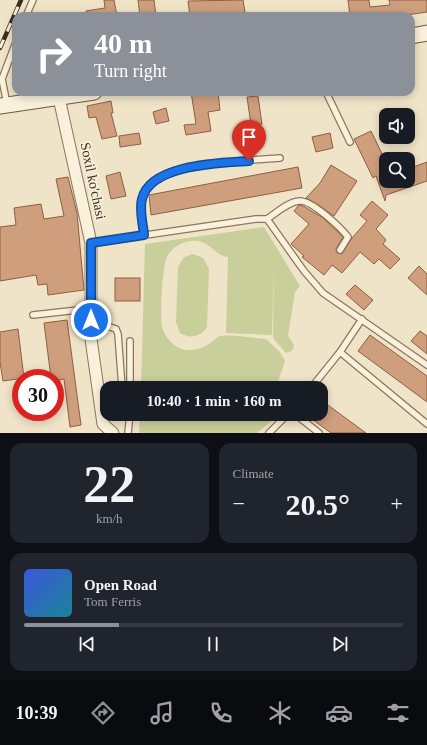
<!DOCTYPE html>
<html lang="en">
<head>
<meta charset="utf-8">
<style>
  body { margin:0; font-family:"Times New Roman",serif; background:#20242c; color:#f1f3f6; height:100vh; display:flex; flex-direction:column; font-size:15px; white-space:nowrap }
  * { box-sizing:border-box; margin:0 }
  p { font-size:13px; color:#9ea1a6 }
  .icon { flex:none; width:22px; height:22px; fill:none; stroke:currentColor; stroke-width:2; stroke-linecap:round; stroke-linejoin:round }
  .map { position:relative; height:433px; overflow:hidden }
  .sheet { display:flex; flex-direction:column; gap:10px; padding:10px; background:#0d0f14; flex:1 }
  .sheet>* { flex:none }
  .guide { position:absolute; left:12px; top:12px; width:403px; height:84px; border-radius:12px; box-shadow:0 2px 10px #0003; background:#8c9099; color:#fff; overflow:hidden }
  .controls { position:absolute; left:379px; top:108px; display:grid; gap:8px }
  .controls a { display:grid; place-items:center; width:36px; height:36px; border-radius:8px; background:#171b24; box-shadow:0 2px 10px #0003; font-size:20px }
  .speed { position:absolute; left:12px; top:369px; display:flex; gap:8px; font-size:20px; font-weight:700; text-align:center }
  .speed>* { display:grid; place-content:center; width:52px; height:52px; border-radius:50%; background:#171b24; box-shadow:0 2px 10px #0003; line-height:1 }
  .speed .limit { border:6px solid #d22; background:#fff; color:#111 }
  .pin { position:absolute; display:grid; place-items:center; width:34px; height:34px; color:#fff; margin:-41px -17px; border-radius:50% 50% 50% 0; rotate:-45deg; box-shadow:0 0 4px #0007 }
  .pin .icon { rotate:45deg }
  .me { position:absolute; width:44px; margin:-22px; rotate:0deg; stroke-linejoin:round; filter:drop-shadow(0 0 3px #0008) }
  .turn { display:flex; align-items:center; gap:14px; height:84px; padding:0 16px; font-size:18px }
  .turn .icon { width:52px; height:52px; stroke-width:2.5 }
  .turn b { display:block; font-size:28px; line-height:34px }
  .big { font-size:30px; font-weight:700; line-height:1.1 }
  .sheet .widget { flex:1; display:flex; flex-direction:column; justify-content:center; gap:6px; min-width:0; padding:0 14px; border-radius:12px; background:#20242c }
  .sheet .dial { align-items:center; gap:0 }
  .dial b { font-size:52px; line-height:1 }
  .song { display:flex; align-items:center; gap:12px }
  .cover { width:48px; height:48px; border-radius:6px; background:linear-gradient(135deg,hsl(230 70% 55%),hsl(190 70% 35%)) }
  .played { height:4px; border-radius:2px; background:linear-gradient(90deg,#8c9099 25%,#363941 25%) }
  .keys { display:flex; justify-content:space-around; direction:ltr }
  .heat { display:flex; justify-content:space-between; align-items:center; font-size:22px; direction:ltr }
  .sheet .tiles { flex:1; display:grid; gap:10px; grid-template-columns:1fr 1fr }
  .widget:last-child { grid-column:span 2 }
  .trip { position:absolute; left:100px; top:381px; width:228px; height:40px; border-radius:12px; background:#171b24; box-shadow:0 2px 10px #0003; font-weight:700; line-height:40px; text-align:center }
  .tabs { display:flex; height:64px; justify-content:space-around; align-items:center; background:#090b0e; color:#9ea1a6 }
  .tabs .icon { width:28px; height:28px }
  .tabs .active { color:#8c9099 }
  .tabs b { font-size:18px; color:#f1f3f6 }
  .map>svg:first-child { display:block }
  .green { fill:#c9cf9b }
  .building { fill:#cf9f7d; stroke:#8d5f41 }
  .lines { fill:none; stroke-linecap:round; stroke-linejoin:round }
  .lane-casing { stroke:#8d765c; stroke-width:8 }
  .street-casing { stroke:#8d765c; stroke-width:13 }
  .secondary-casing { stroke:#6f573f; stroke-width:17 }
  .lane { stroke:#faf1dc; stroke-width:5.5 }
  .street { stroke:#faf1dc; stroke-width:11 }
  .secondary { stroke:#faf1dc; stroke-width:15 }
  .rail-casing { stroke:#3d2e20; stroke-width:4.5 }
  .rail { stroke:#f7eed8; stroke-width:3; stroke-dasharray:9; stroke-linecap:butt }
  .route-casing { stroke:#114b97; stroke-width:10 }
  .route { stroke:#1a73e8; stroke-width:7 }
  .labels { text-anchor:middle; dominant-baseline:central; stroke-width:4; stroke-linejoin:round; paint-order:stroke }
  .street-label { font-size:14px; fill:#3d2e20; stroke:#f7eed8 }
</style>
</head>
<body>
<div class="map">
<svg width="427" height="433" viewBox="0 0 427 433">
  <rect width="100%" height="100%" fill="#f0e4c8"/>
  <!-- green -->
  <g class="green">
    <path d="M 264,227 L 300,286 L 295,292 L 288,336 L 294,345 L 292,351 L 286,353 L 273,338 L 274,259 L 266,259 L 274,259 L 272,335 L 226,333 L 228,257 C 215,256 208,238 191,241 C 182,242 173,247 168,255 C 162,264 160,316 162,327 C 165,336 171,344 179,348 C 191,353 203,349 213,341 C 216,339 218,336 220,336 C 233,334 253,338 266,339 L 280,352 L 285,361 L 276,388 L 141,388 L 145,244 Z"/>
    <path d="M 193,254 L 203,258 L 209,269 L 207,327 C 201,337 190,339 180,333 L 176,322 L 178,267 L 184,257 Z"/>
    <polygon points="140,414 280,414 257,433 139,433"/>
  </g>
  <!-- building -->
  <g class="building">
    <polygon points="104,0 114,0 117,16 86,16 86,11 105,8"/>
    <polygon points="138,0 154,0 156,16 140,16"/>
    <polygon points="243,0 245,12 222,16 190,16 188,1"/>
    <polygon points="348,0 369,0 370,7 390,5 389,0 427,0 427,12 400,16 350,16"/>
    <polygon points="191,92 218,92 220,110 208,112 211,131 186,135 184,125 196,124"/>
    <polygon points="258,96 262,124 251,125 247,97"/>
    <polygon points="111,101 113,113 111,113 117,136 102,139 96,117 89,118 87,106"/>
    <polygon points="166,108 169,121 156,124 153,112"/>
    <polygon points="371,131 386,162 386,181 408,181 408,169 427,162 427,181 386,195 385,201 376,176 373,178 354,139"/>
    <polygon points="139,133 141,144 120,147 119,136"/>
    <polygon points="330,133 333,148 316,152 312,137"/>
    <polygon points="331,165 357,181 334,216 320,206 306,198 320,183"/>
    <polygon points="298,167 302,188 151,215 149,195"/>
    <polygon points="120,172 126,196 111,199 106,176"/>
    <polygon points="68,177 77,213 84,290 48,295 47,284 38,285 36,275 0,281 0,227 16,225 14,208 41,204 44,219 64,216 56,179"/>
    <polygon points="372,201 388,215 376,229 386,240 383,244 400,259 390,269 379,259 374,264 360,252 342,273 332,265 324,275 302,257 304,256 291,244 309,224 294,211 299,205 303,206 323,218 343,237 336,249 337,253 342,254 352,238 367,221 360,215"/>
    <polygon points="419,266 427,274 427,295 408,278"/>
    <rect x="115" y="278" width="25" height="23"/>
    <polygon points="355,285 373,300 364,310 346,294"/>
    <polygon points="67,320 81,425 70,427 64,379 55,381 55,378 51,378 44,323"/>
    <polygon points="18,329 24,378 3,381 0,362 0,332"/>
    <polygon points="420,331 427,336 427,354 411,341"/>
    <polygon points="370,335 427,376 427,402 358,351"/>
    <polygon points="321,400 366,433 331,433 305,414 321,414"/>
  </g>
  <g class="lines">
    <defs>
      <g id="lane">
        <polyline points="26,16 33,0"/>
        <polyline points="326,92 350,142"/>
        <polyline points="7,104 2,79 16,42"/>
        <path d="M 267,219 C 276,213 288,202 299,201 C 311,199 341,228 348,237 L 340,250"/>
        <path d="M 144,235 C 143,224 139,209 142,198 C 151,161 248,161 280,158"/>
        <polyline points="91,243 256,219 267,219 304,271 323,293 427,365"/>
        <polyline points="33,315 78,310 82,323 90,334"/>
        <polyline points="110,327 116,329 118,334 122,388"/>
        <polyline points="340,352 427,424"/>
        <polyline points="130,388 130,341"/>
        <polyline points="311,388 340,352 362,319"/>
        <polyline points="295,414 319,433"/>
        <polyline points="128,433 130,414"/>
        <polyline points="269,433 288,414"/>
      </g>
      <polyline id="street" points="59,98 91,243 91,339 103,424 113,433"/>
      <g id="secondary">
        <polyline points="411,36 427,33"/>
        <polyline points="0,106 94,92"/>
      </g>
    </defs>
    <!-- lane casing -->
    <use href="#lane" class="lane-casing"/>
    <!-- street casing -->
    <use href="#street" class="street-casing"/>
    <!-- secondary casing -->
    <use href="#secondary" class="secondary-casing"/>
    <!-- lane -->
    <use href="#lane" class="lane"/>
    <!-- street -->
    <use href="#street" class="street"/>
    <!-- secondary -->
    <use href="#secondary" class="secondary"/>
    <defs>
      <polyline id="rail" points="0,48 21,0"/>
    </defs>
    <!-- rail casing -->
    <use href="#rail" class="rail-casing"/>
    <!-- rail -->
    <use href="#rail" class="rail"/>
  </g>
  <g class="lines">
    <defs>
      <path id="route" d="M 91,320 L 91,243 L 144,235 C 143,224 139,209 142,199 C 150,164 221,163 249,161"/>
    </defs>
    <!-- route casing -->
    <use href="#route" class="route-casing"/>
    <!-- route -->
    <use href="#route" class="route"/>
  </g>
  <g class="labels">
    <!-- street labels -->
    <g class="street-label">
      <text transform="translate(93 181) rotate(78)">Soxil ko'chasi</text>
    </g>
  </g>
</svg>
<div class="controls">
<a><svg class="icon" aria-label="sound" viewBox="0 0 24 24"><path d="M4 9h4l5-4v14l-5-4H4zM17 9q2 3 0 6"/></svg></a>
<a><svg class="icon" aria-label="search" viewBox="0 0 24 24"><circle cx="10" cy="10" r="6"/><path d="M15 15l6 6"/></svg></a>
</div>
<div class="speed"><div class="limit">30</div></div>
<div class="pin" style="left:249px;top:161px;background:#d93025"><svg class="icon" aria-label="arrive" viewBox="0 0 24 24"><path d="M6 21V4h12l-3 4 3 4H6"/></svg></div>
<svg class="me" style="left:91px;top:320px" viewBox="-20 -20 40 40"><circle r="17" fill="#1a73e8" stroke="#fff" stroke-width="3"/><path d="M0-11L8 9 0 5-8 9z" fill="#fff"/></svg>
<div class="trip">10:40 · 1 min · 160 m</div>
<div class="guide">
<div class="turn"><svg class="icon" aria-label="right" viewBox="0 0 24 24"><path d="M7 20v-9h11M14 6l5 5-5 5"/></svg><div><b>40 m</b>Turn right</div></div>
</div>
</div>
<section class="sheet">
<div class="tiles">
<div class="widget dial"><b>22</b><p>km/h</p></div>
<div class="widget"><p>Climate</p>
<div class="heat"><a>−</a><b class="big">20.5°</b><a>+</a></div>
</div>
<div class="widget">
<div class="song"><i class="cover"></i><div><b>Open Road</b><p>Tom Ferris</p></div></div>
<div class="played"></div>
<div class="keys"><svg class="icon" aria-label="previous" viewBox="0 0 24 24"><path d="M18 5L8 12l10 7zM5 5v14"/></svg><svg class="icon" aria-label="pause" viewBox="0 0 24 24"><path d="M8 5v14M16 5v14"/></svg><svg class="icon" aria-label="next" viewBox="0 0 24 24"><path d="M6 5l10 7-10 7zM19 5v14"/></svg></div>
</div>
</div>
</section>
<nav class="tabs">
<b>10:39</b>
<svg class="icon active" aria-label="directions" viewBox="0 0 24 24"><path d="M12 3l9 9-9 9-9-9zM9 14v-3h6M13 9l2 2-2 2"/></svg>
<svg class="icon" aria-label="music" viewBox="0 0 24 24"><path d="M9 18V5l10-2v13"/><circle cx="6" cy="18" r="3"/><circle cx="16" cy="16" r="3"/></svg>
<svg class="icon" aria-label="phone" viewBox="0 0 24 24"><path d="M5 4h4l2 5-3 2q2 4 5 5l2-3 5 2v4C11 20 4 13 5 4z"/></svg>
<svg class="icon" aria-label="climate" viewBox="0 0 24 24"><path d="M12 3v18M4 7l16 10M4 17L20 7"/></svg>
<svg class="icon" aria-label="car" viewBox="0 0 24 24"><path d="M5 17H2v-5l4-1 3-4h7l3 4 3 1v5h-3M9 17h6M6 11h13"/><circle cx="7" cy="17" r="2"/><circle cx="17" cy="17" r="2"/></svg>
<svg class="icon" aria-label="filters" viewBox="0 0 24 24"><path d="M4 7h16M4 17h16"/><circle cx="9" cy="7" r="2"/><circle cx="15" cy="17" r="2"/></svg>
</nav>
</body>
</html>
